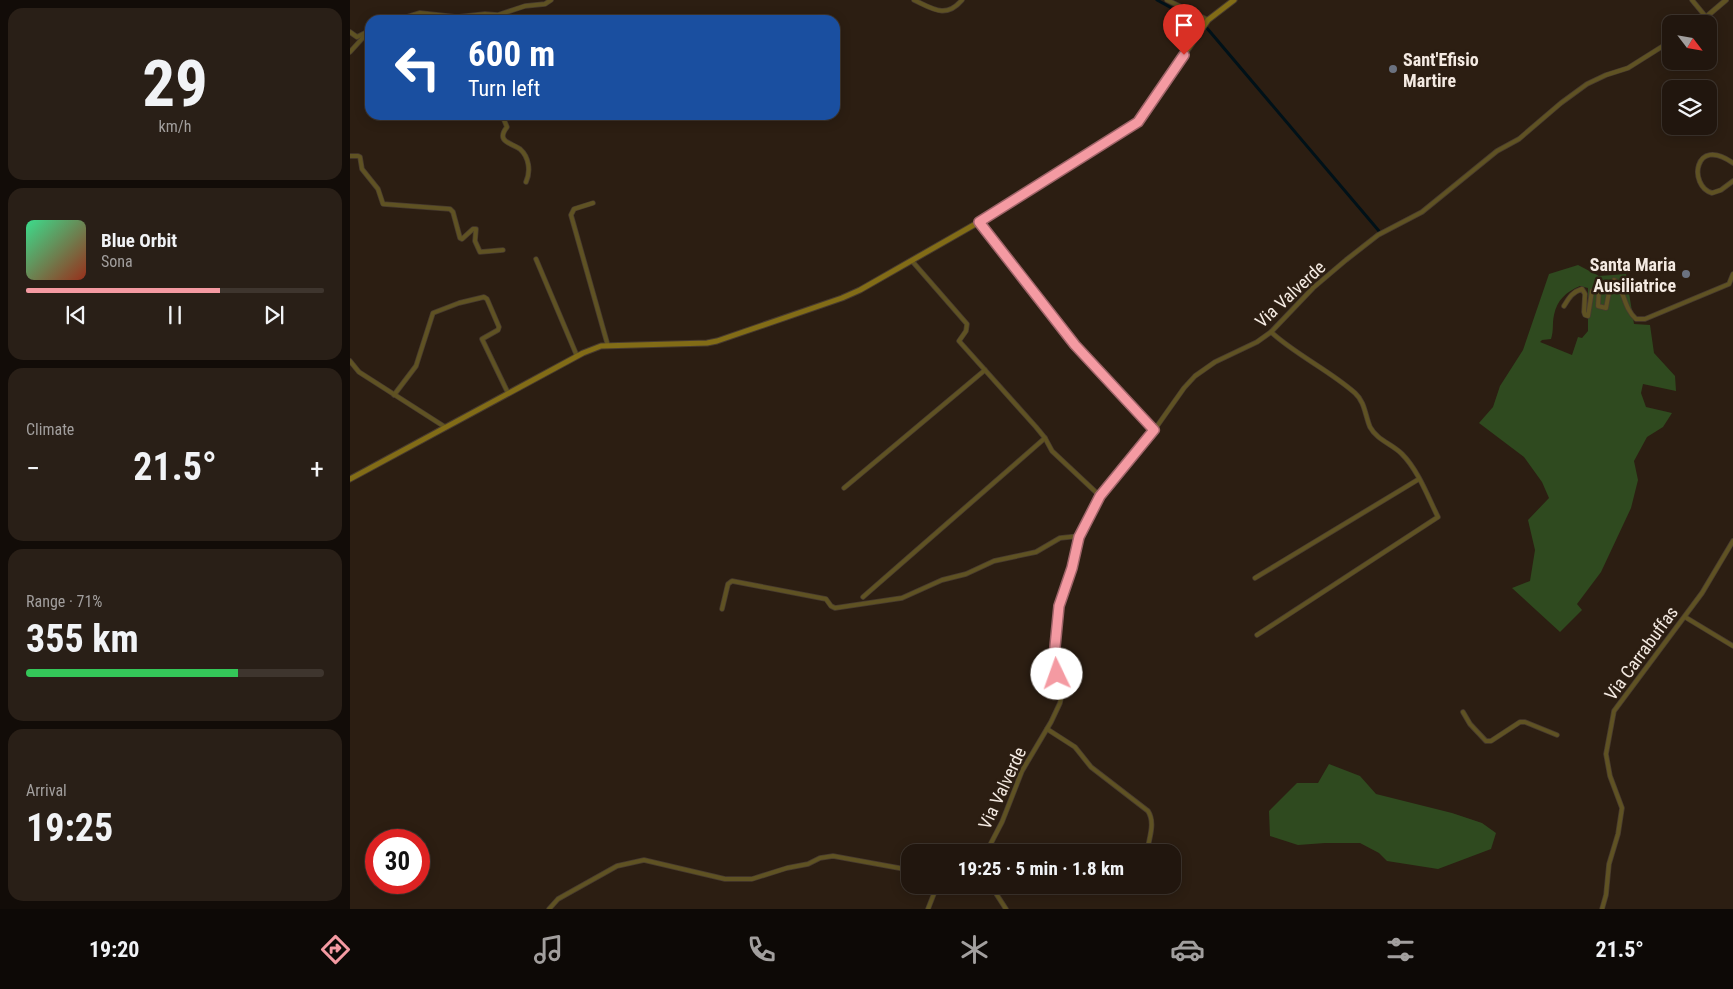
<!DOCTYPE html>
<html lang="en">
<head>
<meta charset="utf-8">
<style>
  body { margin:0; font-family:"Roboto Condensed",sans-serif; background:#291f17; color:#f1f3f6; height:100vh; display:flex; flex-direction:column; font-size:19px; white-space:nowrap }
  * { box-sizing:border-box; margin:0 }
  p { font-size:16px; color:#a29f9e }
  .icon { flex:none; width:28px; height:28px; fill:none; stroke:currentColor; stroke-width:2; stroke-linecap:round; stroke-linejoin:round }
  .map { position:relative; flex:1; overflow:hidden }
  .side { display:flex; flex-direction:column; gap:8px; padding:8px; background:#120c08; width:350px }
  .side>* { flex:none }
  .banner { position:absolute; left:15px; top:15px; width:475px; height:105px; border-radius:15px; box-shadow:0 2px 12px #0003,0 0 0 1px #3e352e; background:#1a4fa0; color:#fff; overflow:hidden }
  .needle { width:32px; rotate:121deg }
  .fabs { position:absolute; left:1312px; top:15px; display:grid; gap:10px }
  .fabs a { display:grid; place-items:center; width:55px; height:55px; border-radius:10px; background:#21160e; box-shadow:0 2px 12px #0003,0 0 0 1px #3e352e; font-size:25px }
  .speed { position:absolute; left:15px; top:829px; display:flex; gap:10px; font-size:25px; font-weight:700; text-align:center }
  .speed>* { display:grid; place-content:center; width:65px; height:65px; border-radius:50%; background:#21160e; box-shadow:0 2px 12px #0003,0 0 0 1px #3e352e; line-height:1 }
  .speed .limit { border:8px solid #d22; background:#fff; color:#111 }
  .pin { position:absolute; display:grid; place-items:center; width:42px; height:42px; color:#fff; margin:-51px -21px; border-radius:50% 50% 50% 0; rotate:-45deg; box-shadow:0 0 5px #0007 }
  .pin .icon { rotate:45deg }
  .me { position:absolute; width:55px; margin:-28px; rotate:357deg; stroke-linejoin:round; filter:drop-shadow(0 0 4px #0008) }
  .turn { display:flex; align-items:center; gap:18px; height:105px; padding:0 20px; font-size:22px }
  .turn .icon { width:65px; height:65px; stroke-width:2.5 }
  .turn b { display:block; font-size:35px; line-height:42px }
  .big { font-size:38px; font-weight:700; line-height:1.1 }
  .side .card { flex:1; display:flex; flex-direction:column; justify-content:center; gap:8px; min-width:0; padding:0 18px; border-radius:15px; background:#291f17 }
  .side .dial { align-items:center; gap:0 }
  .dial b { font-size:65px; line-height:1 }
  .song { display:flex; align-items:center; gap:15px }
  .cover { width:60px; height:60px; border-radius:8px; background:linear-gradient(135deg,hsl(150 70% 55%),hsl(10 70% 35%)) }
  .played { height:5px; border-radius:2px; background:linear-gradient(90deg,#f49aa2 65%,#3e352e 65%) }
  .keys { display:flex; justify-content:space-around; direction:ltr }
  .heat { display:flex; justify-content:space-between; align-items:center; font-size:28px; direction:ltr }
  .charge { height:8px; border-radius:4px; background:linear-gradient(90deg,#34c759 71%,#3e352e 0) }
  .trip { position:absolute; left:551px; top:844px; width:280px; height:50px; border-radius:15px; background:#21160e; box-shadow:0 2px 12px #0003,0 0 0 1px #3e352e; font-weight:700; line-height:50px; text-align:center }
  .dock { display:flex; height:80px; justify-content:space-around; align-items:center; background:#0d0906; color:#a29f9e }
  .dock .icon { width:35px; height:35px }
  .dock .selected { color:#f49aa2 }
  .dock b { font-size:22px; color:#f1f3f6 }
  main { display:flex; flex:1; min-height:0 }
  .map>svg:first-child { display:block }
  .green { fill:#2f4a1f; fill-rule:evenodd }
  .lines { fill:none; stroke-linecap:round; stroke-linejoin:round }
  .canal { stroke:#001118; stroke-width:3 }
  .minor-casing { stroke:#483b2f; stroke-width:5.5 }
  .tertiary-casing { stroke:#483b2f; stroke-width:6 }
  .secondary-casing { stroke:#483b2f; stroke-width:7 }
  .minor { stroke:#5f5223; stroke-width:4 }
  .tertiary { stroke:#5f5223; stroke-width:4.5 }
  .secondary { stroke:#826c16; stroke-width:5 }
  .route-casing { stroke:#9f6469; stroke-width:12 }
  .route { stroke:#f49aa2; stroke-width:9 }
  .worship-dot { fill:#6b7280; stroke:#2c1e12; stroke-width:2 }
  .labels { text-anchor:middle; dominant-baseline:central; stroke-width:5; stroke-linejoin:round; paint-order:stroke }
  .poi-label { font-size:18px; font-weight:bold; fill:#f4eae2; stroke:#2c1e12; text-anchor:start }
  .street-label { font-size:18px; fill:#f4eae2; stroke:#2c1e12 }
</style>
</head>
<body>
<main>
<section class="side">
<div class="card dial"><b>29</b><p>km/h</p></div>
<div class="card">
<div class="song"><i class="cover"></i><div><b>Blue Orbit</b><p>Sona</p></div></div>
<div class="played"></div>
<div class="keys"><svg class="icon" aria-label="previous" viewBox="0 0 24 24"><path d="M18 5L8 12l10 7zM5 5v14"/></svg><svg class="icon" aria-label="pause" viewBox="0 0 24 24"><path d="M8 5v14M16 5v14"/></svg><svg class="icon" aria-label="next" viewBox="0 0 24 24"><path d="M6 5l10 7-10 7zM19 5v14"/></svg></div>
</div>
<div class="card"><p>Climate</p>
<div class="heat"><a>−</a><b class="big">21.5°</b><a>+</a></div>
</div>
<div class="card"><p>Range · 71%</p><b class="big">355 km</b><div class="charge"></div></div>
<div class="card"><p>Arrival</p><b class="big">19:25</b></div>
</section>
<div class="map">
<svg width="1383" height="909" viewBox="0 0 1383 909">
  <rect width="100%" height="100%" fill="#2c1e12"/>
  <!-- green -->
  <g class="green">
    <path d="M 1228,265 L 1249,276 L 1276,274 L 1284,324 L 1300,325 L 1304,353 L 1325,376 L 1326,391 L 1293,384 L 1291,393 L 1296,407 L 1322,413 L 1313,427 L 1297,437 L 1284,461 L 1288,480 L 1281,508 L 1251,572 L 1227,604 L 1232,610 L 1210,632 L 1162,588 L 1180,581 L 1185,550 L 1178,520 L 1199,498 L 1192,482 L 1174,457 L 1129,423 L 1143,407 L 1150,386 L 1173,350 L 1199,274 ZM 1230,286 L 1238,288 L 1238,331 L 1232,338 L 1228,337 L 1222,355 L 1190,342 L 1192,340 L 1201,339 C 1204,330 1202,324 1204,315 C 1207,300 1216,292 1230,286 Z"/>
    <polygon points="979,764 1010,776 1026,794 1102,813 1132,823 1146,833 1141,849 1088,869 1037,861 1029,853 1010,843 975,843 948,845 920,836 919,811 947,783 968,783"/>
  </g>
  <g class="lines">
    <!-- canal -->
    <polyline class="canal" points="807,0 856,27 1029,231"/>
    <defs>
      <g id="minor">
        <path d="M 564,0 C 583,9 596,19 612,0"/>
        <polyline points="817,0 858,20"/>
        <polyline points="1342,0 1356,17 1348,24"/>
        <polyline points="47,20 70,13 107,17 135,14 148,15 175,6 195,4 201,0"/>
        <polyline points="0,32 7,37 15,33"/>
        <polyline points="0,52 20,30"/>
        <path d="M 152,115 L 157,127 C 145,142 162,143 170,149 C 179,157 181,171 176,182"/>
        <polyline points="0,156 8,156 10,157 12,169 28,189 33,204 100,209 103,212 110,238 112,239 123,229 126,229 125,241 130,252 153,250"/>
        <path d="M 1383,163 C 1344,135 1338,186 1362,193 L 1371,190 L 1383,181"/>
        <polyline points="243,203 224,209 221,215 258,346"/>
        <polyline points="629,222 725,345 805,429"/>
        <polyline points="186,259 227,356"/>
        <polyline points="562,261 617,324 616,331 609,341 686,427 695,438 702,451 750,496"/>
        <path d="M 1214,306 C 1219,298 1222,292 1232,289 L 1235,294 L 1234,312 L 1235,315 L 1238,316 L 1242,291 L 1247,289 L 1249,290 L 1248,306 L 1256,308 L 1260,287 L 1264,280 L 1266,281 C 1275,294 1274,308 1286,319 L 1295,319 L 1379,284 L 1383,274"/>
        <polyline points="0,361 9,372 95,427"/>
        <polyline points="44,395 66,366 83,313 109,303 134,297 137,299 149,327 148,330 132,339 158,393"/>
        <polyline points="494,488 635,370"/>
        <polyline points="905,578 1069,479"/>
        <polyline points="513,597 695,438"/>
        <polyline points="372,609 378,584 382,581 476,599 481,606 485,608 552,598 592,580 616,574 644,561 686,552 710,538 729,536"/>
        <polyline points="1335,617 1383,646"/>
        <path d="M 907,635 L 1088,517 C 1078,497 1068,470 1052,454 C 1042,444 1027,440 1020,427 C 1015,415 1015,402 1005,393 C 979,370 946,355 921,332"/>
        <polyline points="1113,712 1120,724 1136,741 1141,741 1170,722 1175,722 1207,735"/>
        <path d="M 697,729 L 725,747 L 741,767 L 798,811 C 805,822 800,835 798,847"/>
        <polyline points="631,852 639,847 652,822 672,771 701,722 710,703 712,693 707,674 704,657 709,606 722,568 729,537 750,496 805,429 834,388 845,376 865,362 907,342 921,332 963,288 996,260 1028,235 1072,212 1147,151 1169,139 1211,103 1237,84 1256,75 1278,68 1321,41"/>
        <polyline points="643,885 645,892 656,909"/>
        <polyline points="199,909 208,899 267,866 294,860 375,879 402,879 437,868 458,864 470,858 483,856 560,870"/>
        <polyline points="578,909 585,891 589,885"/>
        <polyline points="1252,909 1256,895 1259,864 1268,834 1272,808 1260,776 1256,754 1264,711 1352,593 1383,541"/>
      </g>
      <polyline id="tertiary" points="1356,17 1376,0"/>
      <polyline id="secondary" points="0,479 233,353 251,346 357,343 367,341 492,298 510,290 629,222 788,121 858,20 884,0"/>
    </defs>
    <!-- minor casing -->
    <use href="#minor" class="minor-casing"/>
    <!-- tertiary casing -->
    <use href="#tertiary" class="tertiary-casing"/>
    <!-- secondary casing -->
    <use href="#secondary" class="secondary-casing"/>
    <!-- minor -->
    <use href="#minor" class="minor"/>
    <!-- tertiary -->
    <use href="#tertiary" class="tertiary"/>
    <!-- secondary -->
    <use href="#secondary" class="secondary"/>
  </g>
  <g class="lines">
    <defs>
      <polyline id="route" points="707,674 704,657 709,606 722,568 729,537 750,496 804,430 725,345 629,222 788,122 834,55"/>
    </defs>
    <!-- route casing -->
    <use href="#route" class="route-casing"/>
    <!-- route -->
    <use href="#route" class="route"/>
  </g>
  <!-- markers -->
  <g class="worship-dot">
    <circle cx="1043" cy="69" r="5"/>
    <circle cx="1336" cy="274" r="5"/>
  </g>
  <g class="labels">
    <!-- poi labels -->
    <g class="poi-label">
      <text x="1053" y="59">Sant'Efisio<tspan x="1053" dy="21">Martire</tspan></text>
      <text x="1326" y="264" text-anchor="end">Santa Maria<tspan x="1326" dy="21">Ausiliatrice</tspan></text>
    </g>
    <!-- street labels -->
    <g class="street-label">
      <text transform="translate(940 294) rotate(-43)">Via Valverde</text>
      <text transform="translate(1291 653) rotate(-54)">Via Carrabuffas</text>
      <text transform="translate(652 788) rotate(-65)">Via Valverde</text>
    </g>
  </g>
</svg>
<div class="fabs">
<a><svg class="needle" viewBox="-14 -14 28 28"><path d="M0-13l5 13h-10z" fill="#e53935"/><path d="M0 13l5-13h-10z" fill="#a29f9e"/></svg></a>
<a><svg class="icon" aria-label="layers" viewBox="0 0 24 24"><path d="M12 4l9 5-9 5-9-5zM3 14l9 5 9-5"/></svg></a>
</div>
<div class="speed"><div class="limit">30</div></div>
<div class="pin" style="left:834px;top:55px;background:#d93025"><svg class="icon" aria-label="arrive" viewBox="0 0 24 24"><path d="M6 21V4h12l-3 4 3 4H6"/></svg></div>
<svg class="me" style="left:707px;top:674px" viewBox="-20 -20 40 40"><circle r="19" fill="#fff"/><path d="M0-13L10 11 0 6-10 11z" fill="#f49aa2"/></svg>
<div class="trip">19:25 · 5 min · 1.8 km</div>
<div class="banner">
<div class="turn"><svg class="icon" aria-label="left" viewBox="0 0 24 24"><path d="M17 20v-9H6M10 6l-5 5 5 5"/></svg><div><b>600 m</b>Turn left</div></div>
</div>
</div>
</main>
<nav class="dock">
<b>19:20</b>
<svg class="icon selected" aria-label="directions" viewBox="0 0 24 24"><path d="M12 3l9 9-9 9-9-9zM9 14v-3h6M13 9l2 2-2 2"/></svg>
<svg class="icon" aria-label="music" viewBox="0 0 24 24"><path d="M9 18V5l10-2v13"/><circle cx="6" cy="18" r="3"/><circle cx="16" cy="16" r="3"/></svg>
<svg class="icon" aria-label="phone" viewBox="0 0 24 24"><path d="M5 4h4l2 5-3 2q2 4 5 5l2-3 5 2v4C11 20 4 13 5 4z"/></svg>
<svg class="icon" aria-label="climate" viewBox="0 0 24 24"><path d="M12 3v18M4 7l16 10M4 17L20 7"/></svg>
<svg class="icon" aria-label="car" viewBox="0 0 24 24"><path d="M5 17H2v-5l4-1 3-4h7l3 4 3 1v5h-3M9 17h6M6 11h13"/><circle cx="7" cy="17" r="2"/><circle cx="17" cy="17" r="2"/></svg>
<svg class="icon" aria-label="filters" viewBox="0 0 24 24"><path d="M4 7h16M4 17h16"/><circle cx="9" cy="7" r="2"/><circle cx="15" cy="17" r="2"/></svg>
<b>21.5°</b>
</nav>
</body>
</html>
